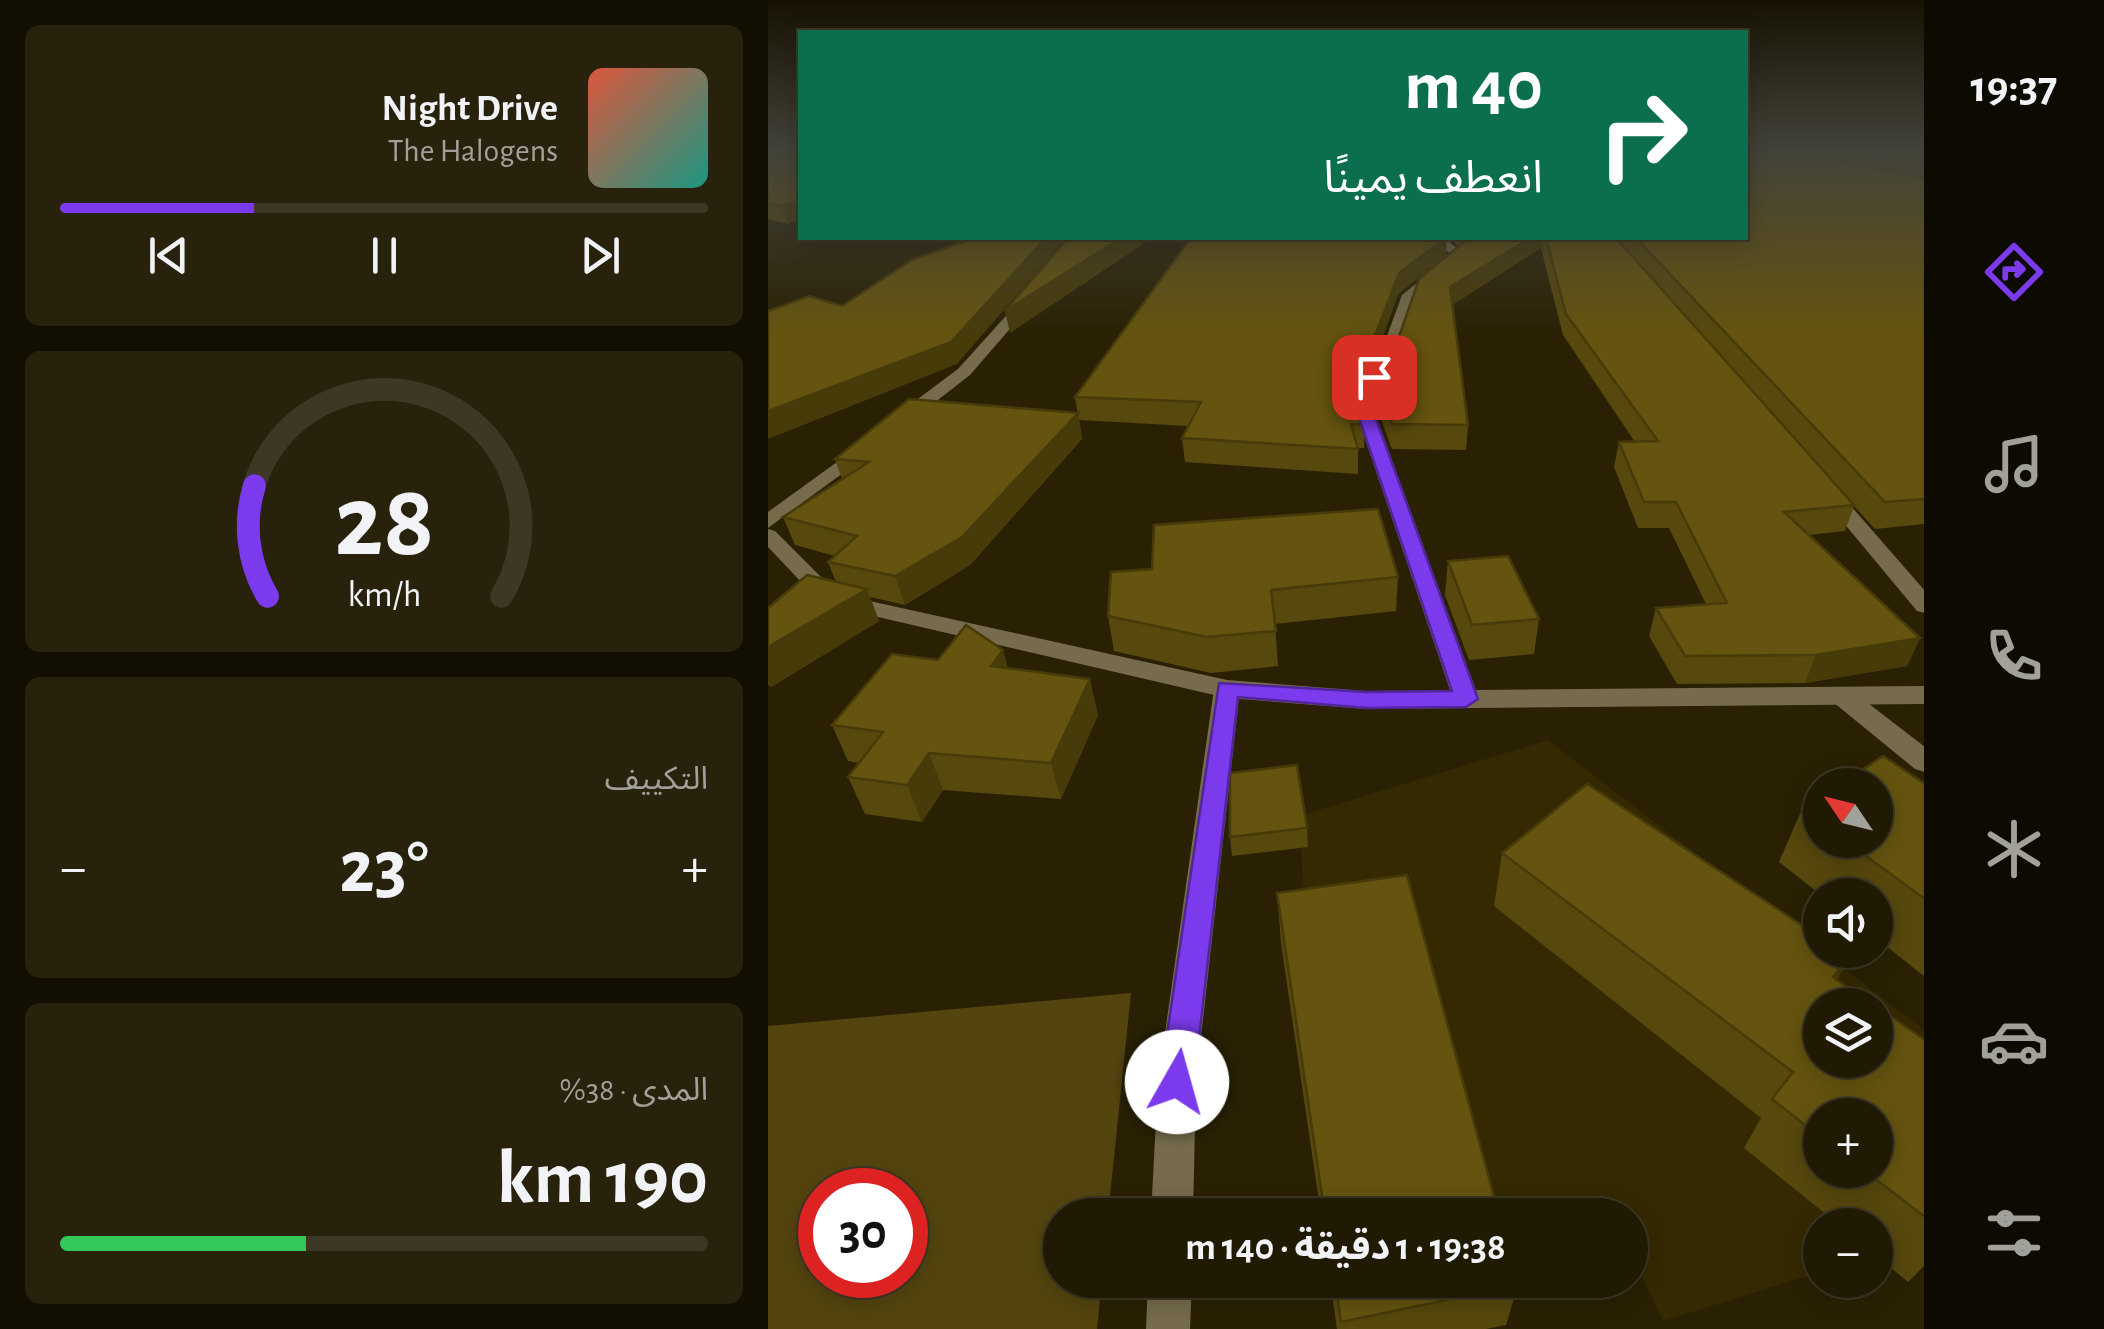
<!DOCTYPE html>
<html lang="ar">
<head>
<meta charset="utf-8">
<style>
  body { margin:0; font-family:"Alegreya Sans","Noto Sans Arabic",sans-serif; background:#28220d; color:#f1f3f6; direction:rtl; height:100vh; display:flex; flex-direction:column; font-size:38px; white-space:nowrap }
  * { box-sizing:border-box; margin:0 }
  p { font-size:32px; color:#a2a09a }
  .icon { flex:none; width:55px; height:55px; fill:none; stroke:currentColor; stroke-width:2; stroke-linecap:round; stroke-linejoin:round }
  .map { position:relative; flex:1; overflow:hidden; direction:ltr }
  .side { display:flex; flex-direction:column; gap:25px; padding:25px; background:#120e02; width:768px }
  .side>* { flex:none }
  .banner { position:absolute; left:30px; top:30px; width:950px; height:210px; border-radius:0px; box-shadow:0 5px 25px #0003,0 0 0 2px #3d3825; direction:rtl; background:#0b6e4f; color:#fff; overflow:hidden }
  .needle { width:65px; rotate:305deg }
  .tools { position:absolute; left:1035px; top:768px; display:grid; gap:20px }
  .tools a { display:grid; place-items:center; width:90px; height:90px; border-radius:50%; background:#201903; box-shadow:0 5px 25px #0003,0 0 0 2px #3d3825; font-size:50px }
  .speed { position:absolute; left:30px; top:1168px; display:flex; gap:20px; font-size:50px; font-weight:700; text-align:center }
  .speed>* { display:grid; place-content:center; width:130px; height:130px; border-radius:50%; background:#201903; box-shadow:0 5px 25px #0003,0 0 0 2px #3d3825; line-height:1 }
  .speed .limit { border:15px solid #d22; background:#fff; color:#111 }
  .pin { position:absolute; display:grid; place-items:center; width:85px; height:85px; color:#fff; margin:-42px; border-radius:20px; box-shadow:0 5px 15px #0006 }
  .me { position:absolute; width:110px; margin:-55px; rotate:7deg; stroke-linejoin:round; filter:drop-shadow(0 0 8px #0008) }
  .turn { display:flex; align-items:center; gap:35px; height:210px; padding:0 40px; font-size:45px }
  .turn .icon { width:130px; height:130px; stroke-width:2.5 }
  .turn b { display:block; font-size:70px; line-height:85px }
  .big { font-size:75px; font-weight:700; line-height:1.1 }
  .side .tile { flex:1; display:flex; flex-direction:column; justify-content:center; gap:15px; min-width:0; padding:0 35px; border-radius:15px; background:#28220d }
  .side .dial { align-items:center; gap:0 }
  .dial svg { height:260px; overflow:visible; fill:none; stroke:#3d3825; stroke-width:7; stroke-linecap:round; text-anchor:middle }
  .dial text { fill:#f1f3f6; stroke:none }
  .song { display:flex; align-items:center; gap:30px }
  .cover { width:120px; height:120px; border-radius:15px; background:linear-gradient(135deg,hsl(10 70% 55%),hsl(170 70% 35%)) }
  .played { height:10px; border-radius:5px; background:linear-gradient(90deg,#7c3aed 30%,#3d3825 30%) }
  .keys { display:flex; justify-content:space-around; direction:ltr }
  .heat { display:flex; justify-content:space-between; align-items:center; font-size:55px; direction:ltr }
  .charge { height:15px; border-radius:8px; background:linear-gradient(90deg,#34c759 38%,#3d3825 0) }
  .trip { position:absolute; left:275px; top:1198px; width:605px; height:100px; border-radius:50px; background:#201903; box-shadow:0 5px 25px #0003,0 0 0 2px #3d3825; font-weight:700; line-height:100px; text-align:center; direction:rtl }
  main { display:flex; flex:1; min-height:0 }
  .tab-bar { display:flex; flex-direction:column; width:180px; justify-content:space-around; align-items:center; background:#0d0a01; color:#a2a09a }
  .tab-bar .icon { width:70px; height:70px }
  .tab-bar .current { color:#7c3aed }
  .tab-bar b { font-size:45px; color:#f1f3f6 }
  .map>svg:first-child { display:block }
  .built { fill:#342901; fill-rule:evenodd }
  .green { fill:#54450f; fill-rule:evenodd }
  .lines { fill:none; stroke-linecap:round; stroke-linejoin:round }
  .minor { fill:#766c4c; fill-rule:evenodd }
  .tertiary { fill:#766c4c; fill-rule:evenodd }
  .wall { fill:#57480d; fill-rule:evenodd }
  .shaded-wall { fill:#473b0a }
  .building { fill:#65540f; stroke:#473b0a; stroke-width:2.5 }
  .route { fill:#7c3aed; stroke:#51269a; stroke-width:2.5 }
</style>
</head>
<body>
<main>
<nav class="tab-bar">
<b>19:37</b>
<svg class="icon current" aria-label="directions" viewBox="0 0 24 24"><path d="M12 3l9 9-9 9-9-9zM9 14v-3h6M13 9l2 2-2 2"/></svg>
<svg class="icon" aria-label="music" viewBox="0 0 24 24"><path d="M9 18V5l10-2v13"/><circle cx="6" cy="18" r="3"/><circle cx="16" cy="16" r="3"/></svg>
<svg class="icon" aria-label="phone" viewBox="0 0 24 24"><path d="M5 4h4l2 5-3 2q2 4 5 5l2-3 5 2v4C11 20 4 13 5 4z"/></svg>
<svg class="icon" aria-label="climate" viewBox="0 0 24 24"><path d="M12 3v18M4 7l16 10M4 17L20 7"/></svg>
<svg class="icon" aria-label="car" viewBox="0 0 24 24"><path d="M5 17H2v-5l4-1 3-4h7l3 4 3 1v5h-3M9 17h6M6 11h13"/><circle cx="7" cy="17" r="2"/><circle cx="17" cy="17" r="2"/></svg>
<svg class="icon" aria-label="filters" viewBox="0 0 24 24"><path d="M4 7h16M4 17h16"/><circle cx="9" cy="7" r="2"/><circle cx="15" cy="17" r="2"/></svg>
</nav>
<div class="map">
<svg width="1157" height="1329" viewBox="0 0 1157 1329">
  <rect width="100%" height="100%" fill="#2a2104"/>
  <!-- built -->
  <path class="built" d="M 780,740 L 1156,1030 L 1156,1240 L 1108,1255 L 1108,1225 L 1052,1225 L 1052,1272 L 895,1321 L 863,1253 L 862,1215 L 555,1215 L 531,816 ZM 1052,1005 L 1108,1005 L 1108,1060 L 1052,1060 ZM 1052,1115 L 1108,1115 L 1108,1170 L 1052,1170 Z"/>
  <!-- green -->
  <path class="green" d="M 363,993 L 340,1215 L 292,1215 L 292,1280 L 334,1280 L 329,1329 L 0,1329 L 0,1026 ZM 52,1190 L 138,1190 L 138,1275 L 52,1275 Z"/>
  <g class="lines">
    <!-- minor -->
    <g class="minor">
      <polygon points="663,238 676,238 698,255 647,297 628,355 602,400 711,699 698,708 685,699 584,400 612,355 634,295 684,255"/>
      <polygon points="1062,488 1069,490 1157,591 1157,613 1149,611 1055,498 1055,490"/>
      <polygon points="459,680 472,689 428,1082 425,1215 383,1215 390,1082 446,689"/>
      <polygon points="1074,687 1083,690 1157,747 1157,772 1147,769 1065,702 1061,696"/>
      <polygon points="380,1280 424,1280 422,1329 378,1329"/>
    </g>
    <!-- tertiary -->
    <g class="tertiary">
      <polygon points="255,297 267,300 202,375 139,424 127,424 127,416 190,369"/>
      <polygon points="98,441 107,447 105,451 0,528 0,512"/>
      <polygon points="0,529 7,531 70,594 459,680 598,691 1157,686 1157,704 598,709 459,698 54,604 0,547"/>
    </g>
  </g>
  <!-- wall -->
  <g class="wall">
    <polygon points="0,150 20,224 0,219"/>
    <polygon points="978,150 1157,150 1157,524 1107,529 1086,506 1077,531 1041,535 1152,638 1139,666 1037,683 909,684 881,636 888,608 938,604 901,528 870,528 846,467 851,442 867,442 795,335 773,248 684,305 700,425 698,450 624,449 606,400 607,377 691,246 680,238 978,238"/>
    <polygon points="678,255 630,294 609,353 586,390 597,424 596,448 590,448 590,474 417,462 414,438 420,426 311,420 307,397"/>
    <polygon points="310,413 314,439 202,565 137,605 102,597 111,621 3,687 0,684 0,608 68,582 60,562 67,556 27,545 15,517 74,479 67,459"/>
    <polygon points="680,561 771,619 766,654 701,660 677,595"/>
    <polygon points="343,572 630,577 628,611 507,624 510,666 443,673 346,651 340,616"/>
    <polygon points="240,669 330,715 293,799 175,790 154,822 97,814 80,777 91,763 80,761 64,725"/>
    <polygon points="1157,784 1157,977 1108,938 1108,895 1053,895 1011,862 1034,809 1052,797 1052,840 1108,840"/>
    <polygon points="539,828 540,847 464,856 462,837"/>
    <path d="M 734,853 L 1082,957 L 1069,980 L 1157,1040 L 1157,1265 L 1140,1282 L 1108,1255 L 1108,1225 L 1071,1225 L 976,1148 L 993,1118 L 726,906 ZM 1052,1115 L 1108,1170 L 1052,1170 Z"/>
    <polygon points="509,893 731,1215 553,1215 513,943"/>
    <polygon points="562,1280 749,1280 750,1285 738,1325 718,1329 569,1329"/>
  </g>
  <!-- shaded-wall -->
  <g class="shaded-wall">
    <polygon points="32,201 32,220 20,224 14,206"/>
    <polygon points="278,238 298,238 189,364 0,439 0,411"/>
    <polygon points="353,238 384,238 242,333 237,311"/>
    <polygon points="677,238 679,238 678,255 630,294 609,353 581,398 581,375 631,273"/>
    <polygon points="762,238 774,238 773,248 680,307 682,287"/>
    <polygon points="310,413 314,439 202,565 137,605 127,576"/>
    <polygon points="99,589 111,621 3,687 0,681 0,647"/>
    <polygon points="1152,638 1139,666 1037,683 1048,655"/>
    <polygon points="235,650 245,686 223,666"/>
    <polygon points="322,679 330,715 293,799 283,763"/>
    <polygon points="161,753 175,790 154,822 139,785"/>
    <polygon points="1082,957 1055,1005 1065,977"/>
  </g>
  <!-- building -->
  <g class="building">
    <polygon points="0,150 32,150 32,201 14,206 0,203"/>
    <polygon points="978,150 1017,150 1157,178 1157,499 1117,502 868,238 978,238"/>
    <polygon points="1078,150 1157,150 1157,165"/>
    <polygon points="206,238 278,238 183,342 0,411 0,311 41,296 74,306 144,260"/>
    <polygon points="300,238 353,238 237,311"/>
    <polygon points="423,238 677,238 631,273 609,331 581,375 597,424 583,424 590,449 414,438 433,402 307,397"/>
    <polygon points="701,238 762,238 682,287 700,425 624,424 607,377 632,334 651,279"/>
    <polygon points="778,238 848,238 1086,505 1016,512 1152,638 1048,655 917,656 888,608 959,603 908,502 876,502 851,442 890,441 798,314"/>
    <polygon points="141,399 310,413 194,537 127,576 60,562 89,536 15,517 101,462 67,459"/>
    <polygon points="610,509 630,577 503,590 508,631 439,637 340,616 343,572 384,569 386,525"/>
    <polygon points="740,556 771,619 704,625 680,561"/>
    <polygon points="39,575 99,589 0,647 0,608"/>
    <polygon points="198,625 235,650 223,666 322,679 283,763 161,753 139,785 80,777 115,732 64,725 124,654 170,660"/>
    <polygon points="1115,756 1157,784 1157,899 1076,840 1108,840 1108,785 1071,785"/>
    <polygon points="529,765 539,828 462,837 462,773"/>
    <polygon points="819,784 1052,937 1052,950 1072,950 1082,957 1065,977 1105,1005 1052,1005 1052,1060 1108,1060 1108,1006 1157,1040 1157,1217 1096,1170 1108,1170 1108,1115 1052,1115 1052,1137 1004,1099 1025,1072 734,853"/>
    <polygon points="1052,797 1052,823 1034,809"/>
    <polygon points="639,875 731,1215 557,1215 509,893"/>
    <polygon points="567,1280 749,1280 750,1285 573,1322"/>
  </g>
  <!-- sky -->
  <linearGradient id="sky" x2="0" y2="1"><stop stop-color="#171202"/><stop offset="0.45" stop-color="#44433a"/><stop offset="1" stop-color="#44433a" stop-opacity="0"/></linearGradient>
  <rect width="1157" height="336" fill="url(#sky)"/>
  <!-- route -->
  <polygon class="route" points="606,373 614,377 601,400 710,699 698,707 598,708 470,697 426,1082 421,1094 409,1099 397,1094 392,1082 451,683 598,692 684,691 585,400"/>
</svg>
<div class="tools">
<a><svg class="needle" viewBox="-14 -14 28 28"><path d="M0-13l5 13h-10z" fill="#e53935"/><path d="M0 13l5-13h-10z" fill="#a2a09a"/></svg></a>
<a><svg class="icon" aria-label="sound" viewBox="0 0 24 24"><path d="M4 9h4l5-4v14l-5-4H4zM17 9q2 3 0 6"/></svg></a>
<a><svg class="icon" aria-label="layers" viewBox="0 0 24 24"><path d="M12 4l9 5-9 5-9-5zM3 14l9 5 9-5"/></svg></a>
<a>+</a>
<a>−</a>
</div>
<div class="speed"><div class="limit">30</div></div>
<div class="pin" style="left:606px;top:377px;background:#d93025"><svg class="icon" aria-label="arrive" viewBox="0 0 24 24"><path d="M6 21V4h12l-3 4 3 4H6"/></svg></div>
<svg class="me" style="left:409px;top:1082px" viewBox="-20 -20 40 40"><circle r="19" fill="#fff"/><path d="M0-13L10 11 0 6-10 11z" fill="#7c3aed"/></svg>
<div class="trip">19:38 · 1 دقيقة · 140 m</div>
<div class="banner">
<div class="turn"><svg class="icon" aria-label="right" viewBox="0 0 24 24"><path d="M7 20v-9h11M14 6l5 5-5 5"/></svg><div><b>40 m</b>انعطف يمينًا</div></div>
</div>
</div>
<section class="side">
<div class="tile">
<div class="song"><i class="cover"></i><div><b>Night Drive</b><p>The Halogens</p></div></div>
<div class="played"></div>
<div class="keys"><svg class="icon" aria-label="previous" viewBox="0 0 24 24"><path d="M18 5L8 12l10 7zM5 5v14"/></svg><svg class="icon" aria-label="pause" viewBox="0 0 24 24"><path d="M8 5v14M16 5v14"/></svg><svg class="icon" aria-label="next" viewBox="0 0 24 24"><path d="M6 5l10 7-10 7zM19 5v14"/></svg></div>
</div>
<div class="tile dial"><svg viewBox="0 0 100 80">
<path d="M14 69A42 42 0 1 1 86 69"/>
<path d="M14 69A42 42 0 0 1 10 35" stroke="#7c3aed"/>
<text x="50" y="56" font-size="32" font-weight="700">28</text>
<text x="50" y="72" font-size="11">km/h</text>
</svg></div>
<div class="tile"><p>التكييف</p>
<div class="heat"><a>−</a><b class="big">23°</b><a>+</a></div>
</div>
<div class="tile"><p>المدى · 38%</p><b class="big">190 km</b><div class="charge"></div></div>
</section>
</main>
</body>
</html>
